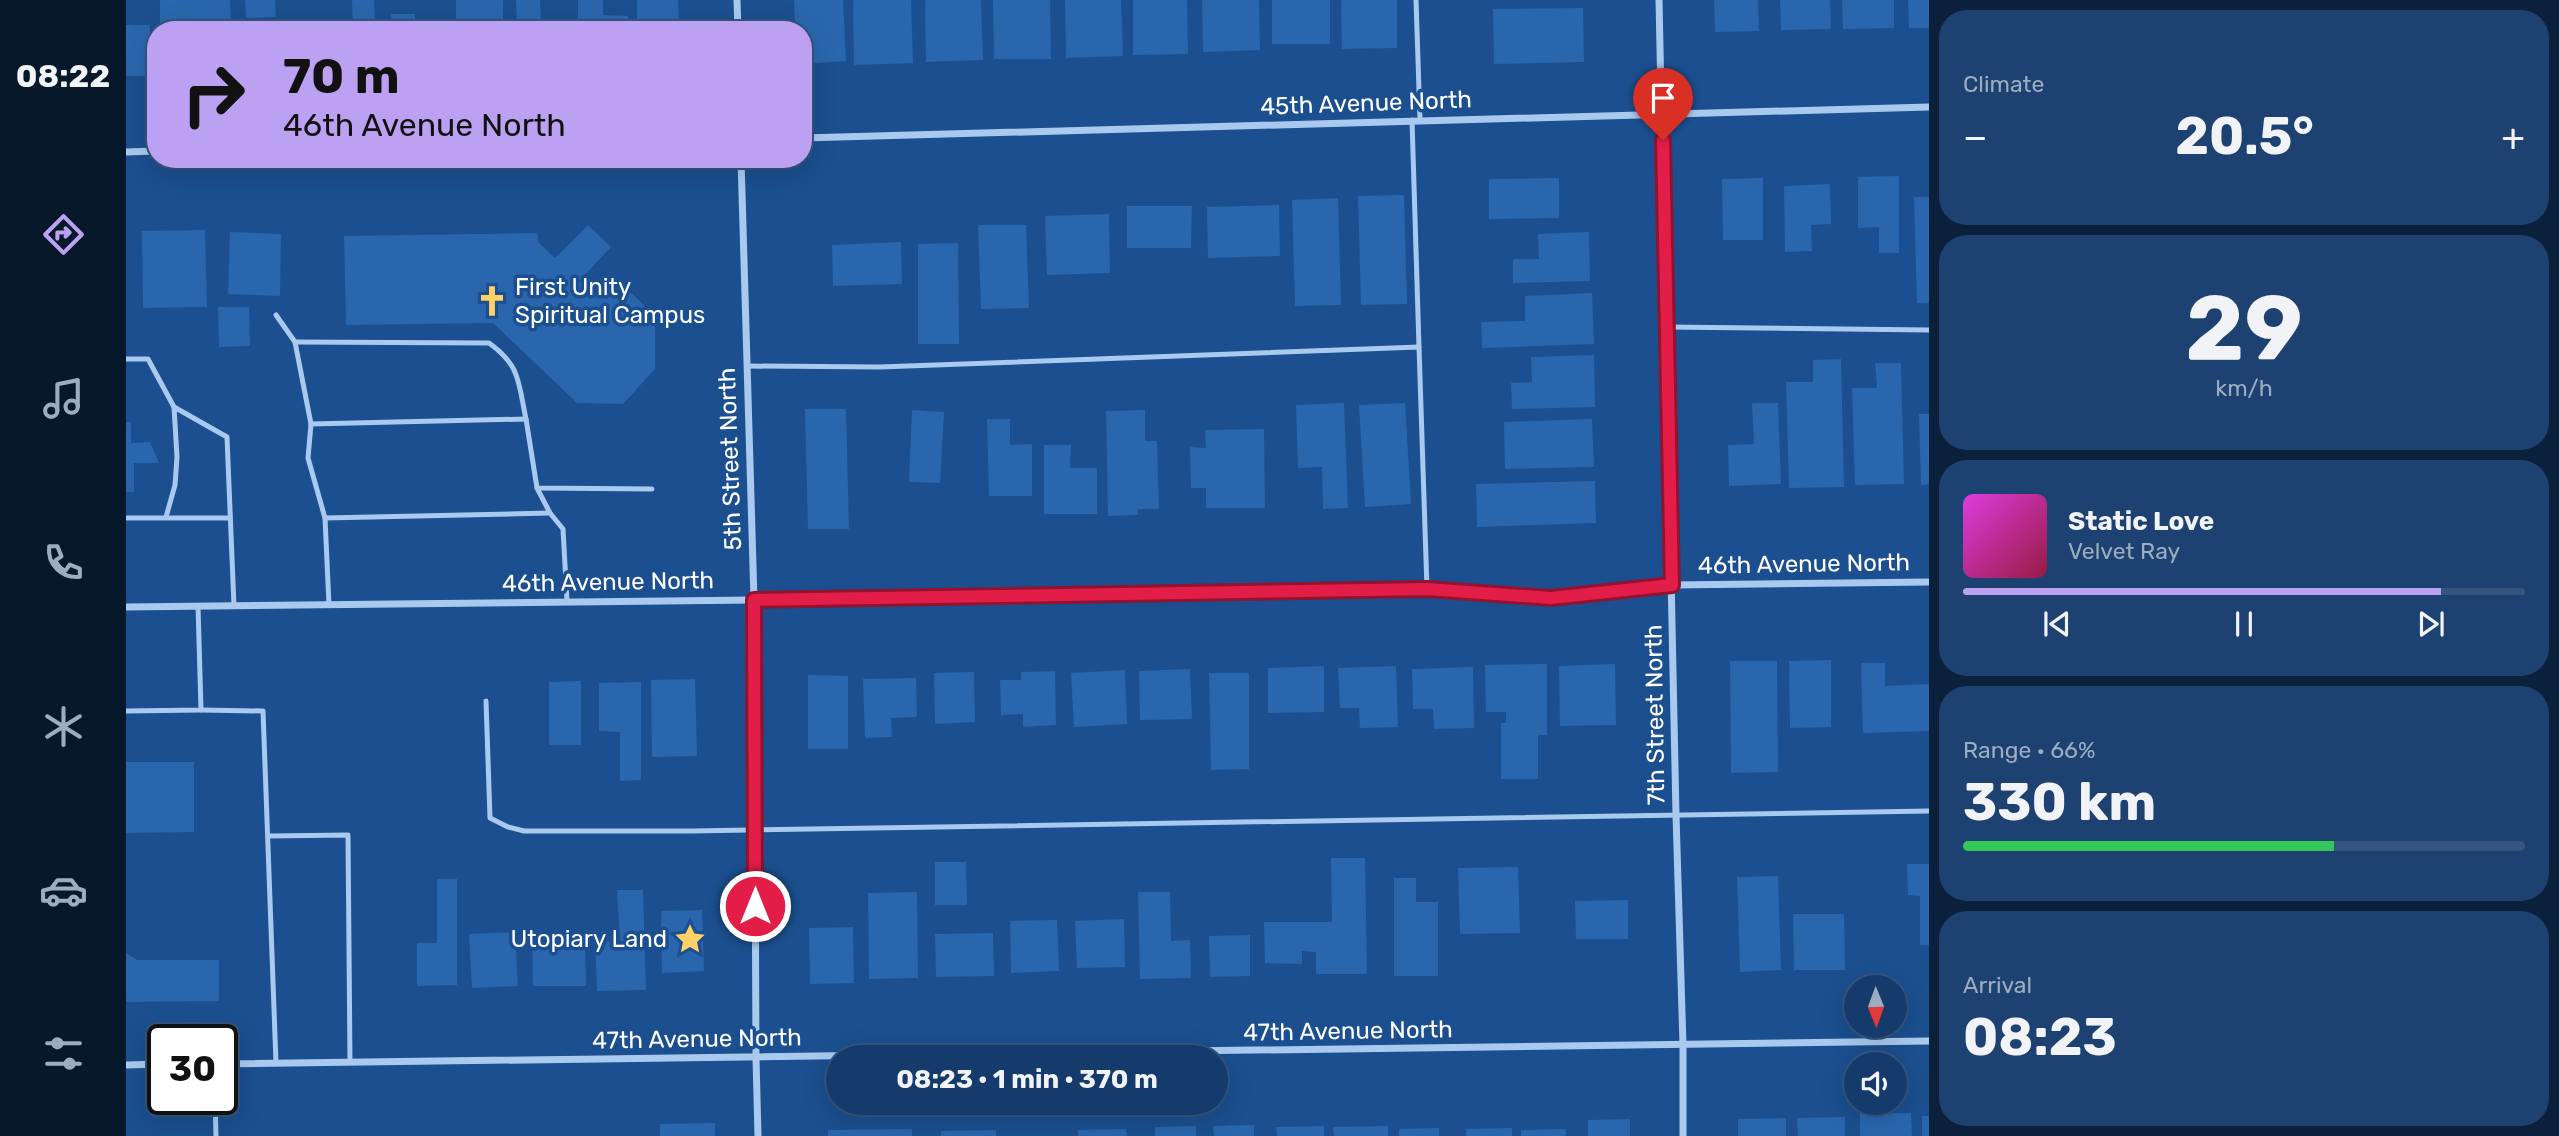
<!DOCTYPE html>
<html lang="en">
<head>
<meta charset="utf-8">
<style>
  body { margin:0; font-family:Rubik,sans-serif; background:#1d4271; color:#f1f3f6; height:100vh; display:flex; flex-direction:column; font-size:26px; white-space:nowrap }
  * { box-sizing:border-box; margin:0 }
  p { font-size:23px; color:#9dadc1 }
  .icon { flex:none; width:38px; height:38px; fill:none; stroke:currentColor; stroke-width:2; stroke-linecap:round; stroke-linejoin:round }
  .map { position:relative; flex:1; overflow:hidden }
  .side { display:flex; flex-direction:column; gap:10px; padding:10px; background:#0b203b; width:630px }
  .side>* { flex:none }
  .guide { position:absolute; left:21px; top:21px; width:665px; height:147px; border-radius:28px; box-shadow:0 7px 28px #0002,0 0 0 2px #33557e; background:#bca0f2; color:#111; overflow:hidden }
  .needle { width:46px; rotate:179deg }
  .tools { position:absolute; left:1718px; top:975px; display:grid; gap:14px }
  .tools a { display:grid; place-items:center; width:63px; height:63px; border-radius:50%; background:#143b6b; box-shadow:0 7px 28px #0002,0 0 0 2px #33557e; font-size:35px }
  .speed { position:absolute; left:21px; top:1024px; display:flex; gap:14px; font-size:35px; font-weight:700; text-align:center }
  .speed>* { display:grid; place-content:center; width:91px; height:91px; border-radius:50%; background:#143b6b; box-shadow:0 7px 28px #0002,0 0 0 2px #33557e; line-height:1 }
  .speed .limit { border:4px solid #111; border-radius:10px; background:#fff; color:#111 }
  .pin { position:absolute; display:grid; place-items:center; width:60px; height:60px; color:#fff; margin:-72px -30px; border-radius:50% 50% 50% 0; rotate:-45deg; box-shadow:0 0 7px #0007 }
  .pin .icon { rotate:45deg }
  .me { position:absolute; width:77px; margin:-38px; rotate:0deg; stroke-linejoin:round; filter:drop-shadow(0 0 5px #0008) }
  .turn { display:flex; align-items:center; gap:24px; height:147px; padding:0 21px; font-size:32px }
  .turn .icon { width:91px; height:91px; stroke-width:2.5 }
  .turn b { display:block; font-size:49px; line-height:60px }
  .big { font-size:52px; font-weight:700; line-height:1.1 }
  .side .tile { flex:1; display:flex; flex-direction:column; justify-content:center; gap:10px; min-width:0; padding:0 24px; border-radius:28px; background:#1d4271 }
  .side .dial { align-items:center; gap:0 }
  .dial b { font-size:91px; line-height:1 }
  .song { display:flex; align-items:center; gap:21px }
  .cover { width:84px; height:84px; border-radius:10px; background:linear-gradient(135deg,hsl(300 70% 55%),hsl(340 70% 35%)) }
  .played { height:7px; border-radius:4px; background:linear-gradient(90deg,#bca0f2 85%,#33557e 85%) }
  .keys { display:flex; justify-content:space-around; direction:ltr }
  .heat { display:flex; justify-content:space-between; align-items:center; font-size:38px; direction:ltr }
  .charge { height:10px; border-radius:5px; background:linear-gradient(90deg,#34c759 66%,#33557e 0) }
  .trip { position:absolute; left:700px; top:1045px; width:402px; height:70px; border-radius:35px; background:#143b6b; box-shadow:0 7px 28px #0002,0 0 0 2px #33557e; font-weight:700; line-height:70px; text-align:center }
  main { display:flex; flex:1; min-height:0 }
  .dock { display:flex; flex-direction:column; width:126px; justify-content:space-around; align-items:center; background:#08182b; color:#9dadc1 }
  .dock .icon { width:49px; height:49px }
  .dock .active { color:#bca0f2 }
  .dock b { font-size:32px; color:#f1f3f6 }
  .map>svg:first-child { display:block }
  .building { fill:#2a66ad }
  .lines { fill:none; stroke-linecap:round; stroke-linejoin:round }
  .lane { stroke:#a9c9ee; stroke-width:5 }
  .street { stroke:#a9c9ee; stroke-width:7 }
  .route-casing { stroke:#92132f; stroke-width:18 }
  .route { stroke:#e11d48; stroke-width:12 }
  .labels { text-anchor:middle; dominant-baseline:central; stroke-width:7; stroke-linejoin:round; paint-order:stroke }
  .street-label { font-size:24px; fill:#fff; stroke:#1b4f8f }
  .poi-label { font-size:24px; fill:#fff; stroke:#1b4f8f; text-anchor:start }
</style>
</head>
<body>
<main>
<nav class="dock">
<b>08:22</b>
<svg class="icon active" aria-label="directions" viewBox="0 0 24 24"><path d="M12 3l9 9-9 9-9-9zM9 14v-3h6M13 9l2 2-2 2"/></svg>
<svg class="icon" aria-label="music" viewBox="0 0 24 24"><path d="M9 18V5l10-2v13"/><circle cx="6" cy="18" r="3"/><circle cx="16" cy="16" r="3"/></svg>
<svg class="icon" aria-label="phone" viewBox="0 0 24 24"><path d="M5 4h4l2 5-3 2q2 4 5 5l2-3 5 2v4C11 20 4 13 5 4z"/></svg>
<svg class="icon" aria-label="climate" viewBox="0 0 24 24"><path d="M12 3v18M4 7l16 10M4 17L20 7"/></svg>
<svg class="icon" aria-label="car" viewBox="0 0 24 24"><path d="M5 17H2v-5l4-1 3-4h7l3 4 3 1v5h-3M9 17h6M6 11h13"/><circle cx="7" cy="17" r="2"/><circle cx="17" cy="17" r="2"/></svg>
<svg class="icon" aria-label="filters" viewBox="0 0 24 24"><path d="M4 7h16M4 17h16"/><circle cx="9" cy="7" r="2"/><circle cx="15" cy="17" r="2"/></svg>
</nav>
<div class="map">
<svg width="1803" height="1136" viewBox="0 0 1803 1136">
  <rect width="100%" height="100%" fill="#1b4f8f"/>
  <!-- building -->
  <g class="building">
    <polygon points="34,0 104,0 105,30 34,30"/>
    <polygon points="119,0 149,0 150,17 120,18"/>
    <polygon points="226,0 248,0 249,30 227,30"/>
    <rect x="330" y="0" width="47" height="30"/>
    <polygon points="390,0 414,0 415,23 439,23 439,30 391,30"/>
    <polygon points="452,0 477,0 477,15 502,16 502,30 452,30"/>
    <polygon points="511,0 552,0 553,30 511,30"/>
    <polygon points="668,0 717,0 720,61 677,64 677,30 669,30"/>
    <polygon points="727,0 785,0 787,63 728,65"/>
    <polygon points="799,0 855,0 857,60 800,62"/>
    <polygon points="867,0 924,0 925,59 868,59"/>
    <polygon points="939,0 995,0 997,56 940,58"/>
    <polygon points="1007,0 1061,0 1062,54 1007,55"/>
    <polygon points="1076,0 1133,0 1134,50 1077,52"/>
    <rect x="1146" y="0" width="58" height="44"/>
    <polygon points="1215,0 1271,0 1271,48 1216,49"/>
    <polygon points="1588,0 1632,0 1633,31 1589,32"/>
    <polygon points="1654,0 1704,0 1705,29 1655,30"/>
    <polygon points="1716,0 1768,0 1768,28 1717,29"/>
    <polygon points="1782,0 1803,0 1803,28 1783,28"/>
    <polygon points="1457,8 1458,62 1368,64 1367,9"/>
    <polygon points="265,14 289,14 289,30 266,30"/>
    <rect x="125" y="20" width="61" height="10"/>
    <rect x="0" y="25" width="24" height="51"/>
    <polygon points="1773,176 1773,253 1753,253 1753,227 1732,228 1732,177"/>
    <polygon points="1433,178 1433,218 1363,219 1363,179"/>
    <polygon points="1637,178 1637,240 1597,240 1596,179"/>
    <polygon points="1704,184 1705,224 1685,225 1686,251 1659,252 1658,186"/>
    <polygon points="1278,195 1281,304 1235,305 1232,196"/>
    <polygon points="1788,197 1803,197 1803,303 1791,303"/>
    <polygon points="1212,198 1215,305 1169,306 1166,200"/>
    <polygon points="1153,205 1154,256 1082,258 1081,207"/>
    <polygon points="1001,206 1066,206 1065,248 1001,248"/>
    <polygon points="983,214 984,273 921,275 919,216"/>
    <polygon points="462,225 485,247 453,281 461,284 497,285 529,316 529,369 497,404 451,403 367,323 220,325 218,236 411,233 413,243 429,258"/>
    <polygon points="852,225 900,225 903,308 855,309"/>
    <polygon points="79,230 81,307 17,308 16,231"/>
    <polygon points="104,232 155,234 154,296 102,294"/>
    <polygon points="1463,232 1464,281 1387,283 1387,259 1413,259 1412,234"/>
    <polygon points="775,242 776,284 707,286 706,245"/>
    <polygon points="832,243 833,344 792,344 792,244"/>
    <polygon points="1466,293 1468,344 1356,348 1355,322 1399,321 1399,296"/>
    <polygon points="92,307 123,307 124,346 93,347"/>
    <polygon points="1468,355 1469,407 1386,409 1385,383 1406,382 1405,357"/>
    <polygon points="1715,359 1718,487 1663,488 1660,382 1687,382 1687,360"/>
    <polygon points="1749,363 1775,363 1778,484 1729,485 1726,388 1751,388"/>
    <polygon points="1218,403 1222,508 1197,509 1196,467 1172,468 1170,405"/>
    <polygon points="1279,403 1285,504 1239,507 1233,405"/>
    <polygon points="1626,403 1652,403 1655,484 1603,486 1602,445 1628,444"/>
    <polygon points="679,409 720,409 723,529 682,529"/>
    <polygon points="786,410 818,412 814,483 783,482"/>
    <polygon points="1019,410 1019,441 1031,441 1033,509 1012,509 1012,515 982,516 980,411"/>
    <polygon points="1793,414 1803,414 1803,484 1795,485"/>
    <polygon points="861,419 884,419 884,445 906,444 906,496 863,496"/>
    <polygon points="1466,419 1468,467 1379,469 1378,422"/>
    <polygon points="0,422 5,422 5,443 24,442 33,463 8,463 8,492 0,492"/>
    <polygon points="1138,429 1139,508 1080,508 1080,488 1065,488 1064,447 1080,448 1079,430"/>
    <polygon points="918,445 945,445 944,468 971,468 971,514 918,514"/>
    <polygon points="1469,481 1470,523 1351,527 1350,484"/>
    <polygon points="1705,660 1705,727 1664,728 1663,661"/>
    <polygon points="1604,661 1651,661 1652,772 1605,773"/>
    <polygon points="1735,663 1759,663 1759,686 1803,684 1803,731 1737,733"/>
    <polygon points="1421,664 1421,735 1412,735 1412,779 1375,779 1375,723 1380,723 1380,712 1360,712 1359,665"/>
    <polygon points="1489,664 1490,725 1434,726 1433,666"/>
    <polygon points="1198,666 1198,712 1142,713 1142,668"/>
    <polygon points="1270,666 1272,727 1234,728 1233,708 1214,708 1212,668"/>
    <polygon points="1347,667 1348,728 1308,729 1307,709 1287,709 1286,669"/>
    <polygon points="1064,669 1066,719 1014,720 1013,671"/>
    <polygon points="999,670 1001,724 948,727 945,673"/>
    <polygon points="929,671 930,725 897,727 897,714 875,715 874,680 895,680 895,672"/>
    <polygon points="848,672 849,722 809,724 808,673"/>
    <polygon points="1083,673 1123,673 1123,769 1085,770"/>
    <polygon points="682,675 722,676 722,749 682,749"/>
    <polygon points="790,678 791,717 765,718 766,737 739,738 737,679"/>
    <polygon points="569,679 571,756 526,757 525,680"/>
    <polygon points="455,681 455,745 423,745 423,682"/>
    <polygon points="515,682 515,780 494,781 494,732 473,731 473,683"/>
    <polygon points="0,762 68,762 68,832 0,833"/>
    <polygon points="1205,858 1239,858 1241,974 1190,974 1190,952 1176,951 1176,964 1139,963 1138,922 1206,922"/>
    <polygon points="809,862 840,862 841,905 809,905"/>
    <polygon points="1781,864 1803,864 1803,945 1794,945 1794,896 1782,895"/>
    <polygon points="1392,867 1394,933 1334,934 1332,868"/>
    <polygon points="1652,876 1655,970 1614,972 1611,877"/>
    <polygon points="1268,878 1290,878 1290,902 1312,902 1312,976 1268,976"/>
    <polygon points="311,879 331,879 331,985 291,986 291,943 311,943"/>
    <polygon points="491,890 517,890 520,990 471,991 469,942 494,941"/>
    <polygon points="791,892 792,978 743,979 742,893"/>
    <polygon points="1012,892 1044,892 1045,941 1064,940 1065,978 1014,979"/>
    <polygon points="1502,900 1502,939 1450,939 1449,901"/>
    <polygon points="576,910 578,971 536,973 535,911"/>
    <polygon points="1667,914 1718,914 1719,970 1668,970"/>
    <polygon points="998,919 999,967 951,968 949,921"/>
    <polygon points="931,920 933,971 885,973 884,921"/>
    <polygon points="727,927 728,983 684,984 683,928"/>
    <polygon points="389,932 392,986 346,988 343,934"/>
    <polygon points="867,933 868,976 810,977 809,934"/>
    <polygon points="1124,935 1124,976 1084,977 1083,936"/>
    <polygon points="459,937 460,986 407,986 406,938"/>
    <polygon points="0,953 11,960 93,960 93,1001 0,1002"/>
    <polygon points="1785,1113 1786,1136 1734,1136 1734,1114"/>
    <rect x="1796" y="1116" width="7" height="20"/>
    <polygon points="1719,1117 1719,1136 1672,1136 1671,1118"/>
    <polygon points="1660,1118 1660,1136 1612,1136 1612,1119"/>
    <polygon points="1504,1119 1504,1136 1462,1136 1462,1120"/>
    <polygon points="589,1123 589,1136 534,1136 534,1124"/>
    <polygon points="1128,1125 1128,1136 1088,1136 1087,1126"/>
    <polygon points="1070,1126 1070,1136 1029,1136 1029,1127"/>
    <polygon points="1198,1126 1198,1136 1151,1136 1150,1127"/>
    <polygon points="1262,1126 1262,1136 1208,1136 1207,1127"/>
    <polygon points="1313,1128 1313,1136 1273,1136 1273,1129"/>
    <polygon points="1386,1128 1386,1136 1340,1136 1340,1129"/>
    <polygon points="786,1129 786,1136 702,1136 702,1130"/>
    <polygon points="1000,1129 1001,1136 952,1136 952,1130"/>
    <polygon points="1440,1129 1440,1136 1395,1136 1395,1130"/>
    <polygon points="870,1130 870,1136 815,1136 815,1131"/>
  </g>
  <g class="lines">
    <!-- lane -->
    <g class="lane">
      <polyline points="1290,0 1294,120"/>
      <polyline points="1286,120 1293,347"/>
      <polyline points="150,315 169,342 185,424 400,419 411,488 526,489"/>
      <polyline points="1541,327 1803,330"/>
      <path d="M 169,342 L 363,343 C 395,366 392,382 400,419"/>
      <polyline points="0,359 22,359 48,407 51,457 49,485 40,517"/>
      <polyline points="621,366 754,367 1293,347 1301,589"/>
      <polyline points="48,407 101,437 108,606"/>
      <polyline points="185,424 182,458 199,518"/>
      <polyline points="411,488 424,513 437,529 441,601"/>
      <polyline points="0,518 104,518"/>
      <polyline points="203,605 199,518 424,513"/>
      <polyline points="360,701 364,818 382,827 398,831 566,831 1803,811"/>
      <polyline points="75,710 137,711 150,1063"/>
      <polyline points="0,711 75,710 72,606"/>
      <polyline points="142,836 222,835 224,1062"/>
      <polyline points="89,1099 90,1136"/>
    </g>
    <!-- street -->
    <g class="street">
      <polyline points="611,0 612,30"/>
      <polyline points="1533,0 1550,815 1557,1045 1557,1136"/>
      <polyline points="677,138 1803,107"/>
      <polyline points="0,152 30,151"/>
      <polyline points="615,159 628,600 630,1058 632,1136"/>
      <polyline points="0,607 628,600 1301,589 1425,598 1546,585 1803,582"/>
      <polyline points="96,1064 1803,1041"/>
      <polyline points="0,1065 37,1064"/>
    </g>
  </g>
  <g class="lines">
    <defs>
      <polyline id="route" points="629,906 628,600 1301,589 1425,598 1546,585 1537,140"/>
    </defs>
    <!-- route casing -->
    <use href="#route" class="route-casing"/>
    <!-- route -->
    <use href="#route" class="route"/>
  </g>
  <!-- icons -->
  <defs>
    <symbol id="church-bare" viewBox="-9 -9 18 18"><path d="M-1.2-6h2.4v3.5h3.3v2.4h-3.3V6h-2.4V-.1h-3.3v-2.4h3.3Z" fill="#ffd166" stroke="#1b4f8f" stroke-width="2.5" paint-order="stroke"/></symbol>
    <symbol id="sight-bare" viewBox="-9 -9 18 18"><path d="M0-6L1.8-2.2L6-1.7L2.9 1.2L3.7 5.4L0 3.3L-3.7 5.4L-2.9 1.2L-6-1.7L-1.8-2.2Z" fill="#ffd166" stroke="#1b4f8f" stroke-width="2.5" paint-order="stroke"/></symbol>
  </defs>
  <g fill-rule="evenodd">
    <use href="#church-bare" x="344" y="279" width="44" height="44"/>
    <use href="#sight-bare" x="542" y="917" width="44" height="44"/>
  </g>
  <g class="labels">
    <!-- street labels -->
    <g class="street-label">
      <text transform="translate(1240 103) rotate(-2)">45th Avenue North</text>
      <text transform="translate(604 459) rotate(-92)">5th Street North</text>
      <text transform="translate(1678 564) rotate(-1)">46th Avenue North</text>
      <text transform="translate(482 582) rotate(-1)">46th Avenue North</text>
      <text transform="translate(1529 715) rotate(-91)">7th Street North</text>
      <text transform="translate(1222 1031) rotate(-1)">47th Avenue North</text>
      <text transform="translate(571 1039) rotate(-1)">47th Avenue North</text>
    </g>
    <!-- poi labels -->
    <g class="poi-label">
      <text x="389" y="287">First Unity<tspan x="389" dy="28">Spiritual Campus</tspan></text>
      <text x="541" y="939" text-anchor="end">Utopiary Land</text>
    </g>
  </g>
</svg>
<div class="tools">
<a><svg class="needle" viewBox="-14 -14 28 28"><path d="M0-13l5 13h-10z" fill="#e53935"/><path d="M0 13l5-13h-10z" fill="#9dadc1"/></svg></a>
<a><svg class="icon" aria-label="sound" viewBox="0 0 24 24"><path d="M4 9h4l5-4v14l-5-4H4zM17 9q2 3 0 6"/></svg></a>
</div>
<div class="speed"><div class="limit">30</div></div>
<div class="pin" style="left:1537px;top:140px;background:#d93025"><svg class="icon" aria-label="arrive" viewBox="0 0 24 24"><path d="M6 21V4h12l-3 4 3 4H6"/></svg></div>
<svg class="me" style="left:629px;top:906px" viewBox="-20 -20 40 40"><circle r="17" fill="#e11d48" stroke="#fff" stroke-width="3"/><path d="M0-11L8 9 0 5-8 9z" fill="#fff"/></svg>
<div class="trip">08:23 · 1 min · 370 m</div>
<div class="guide">
<div class="turn"><svg class="icon" aria-label="right" viewBox="0 0 24 24"><path d="M7 20v-9h11M14 6l5 5-5 5"/></svg><div><b>70 m</b>46th Avenue North</div></div>
</div>
</div>
<section class="side">
<div class="tile"><p>Climate</p>
<div class="heat"><a>−</a><b class="big">20.5°</b><a>+</a></div>
</div>
<div class="tile dial"><b>29</b><p>km/h</p></div>
<div class="tile">
<div class="song"><i class="cover"></i><div><b>Static Love</b><p>Velvet Ray</p></div></div>
<div class="played"></div>
<div class="keys"><svg class="icon" aria-label="previous" viewBox="0 0 24 24"><path d="M18 5L8 12l10 7zM5 5v14"/></svg><svg class="icon" aria-label="pause" viewBox="0 0 24 24"><path d="M8 5v14M16 5v14"/></svg><svg class="icon" aria-label="next" viewBox="0 0 24 24"><path d="M6 5l10 7-10 7zM19 5v14"/></svg></div>
</div>
<div class="tile"><p>Range · 66%</p><b class="big">330 km</b><div class="charge"></div></div>
<div class="tile"><p>Arrival</p><b class="big">08:23</b></div>
</section>
</main>
</body>
</html>
